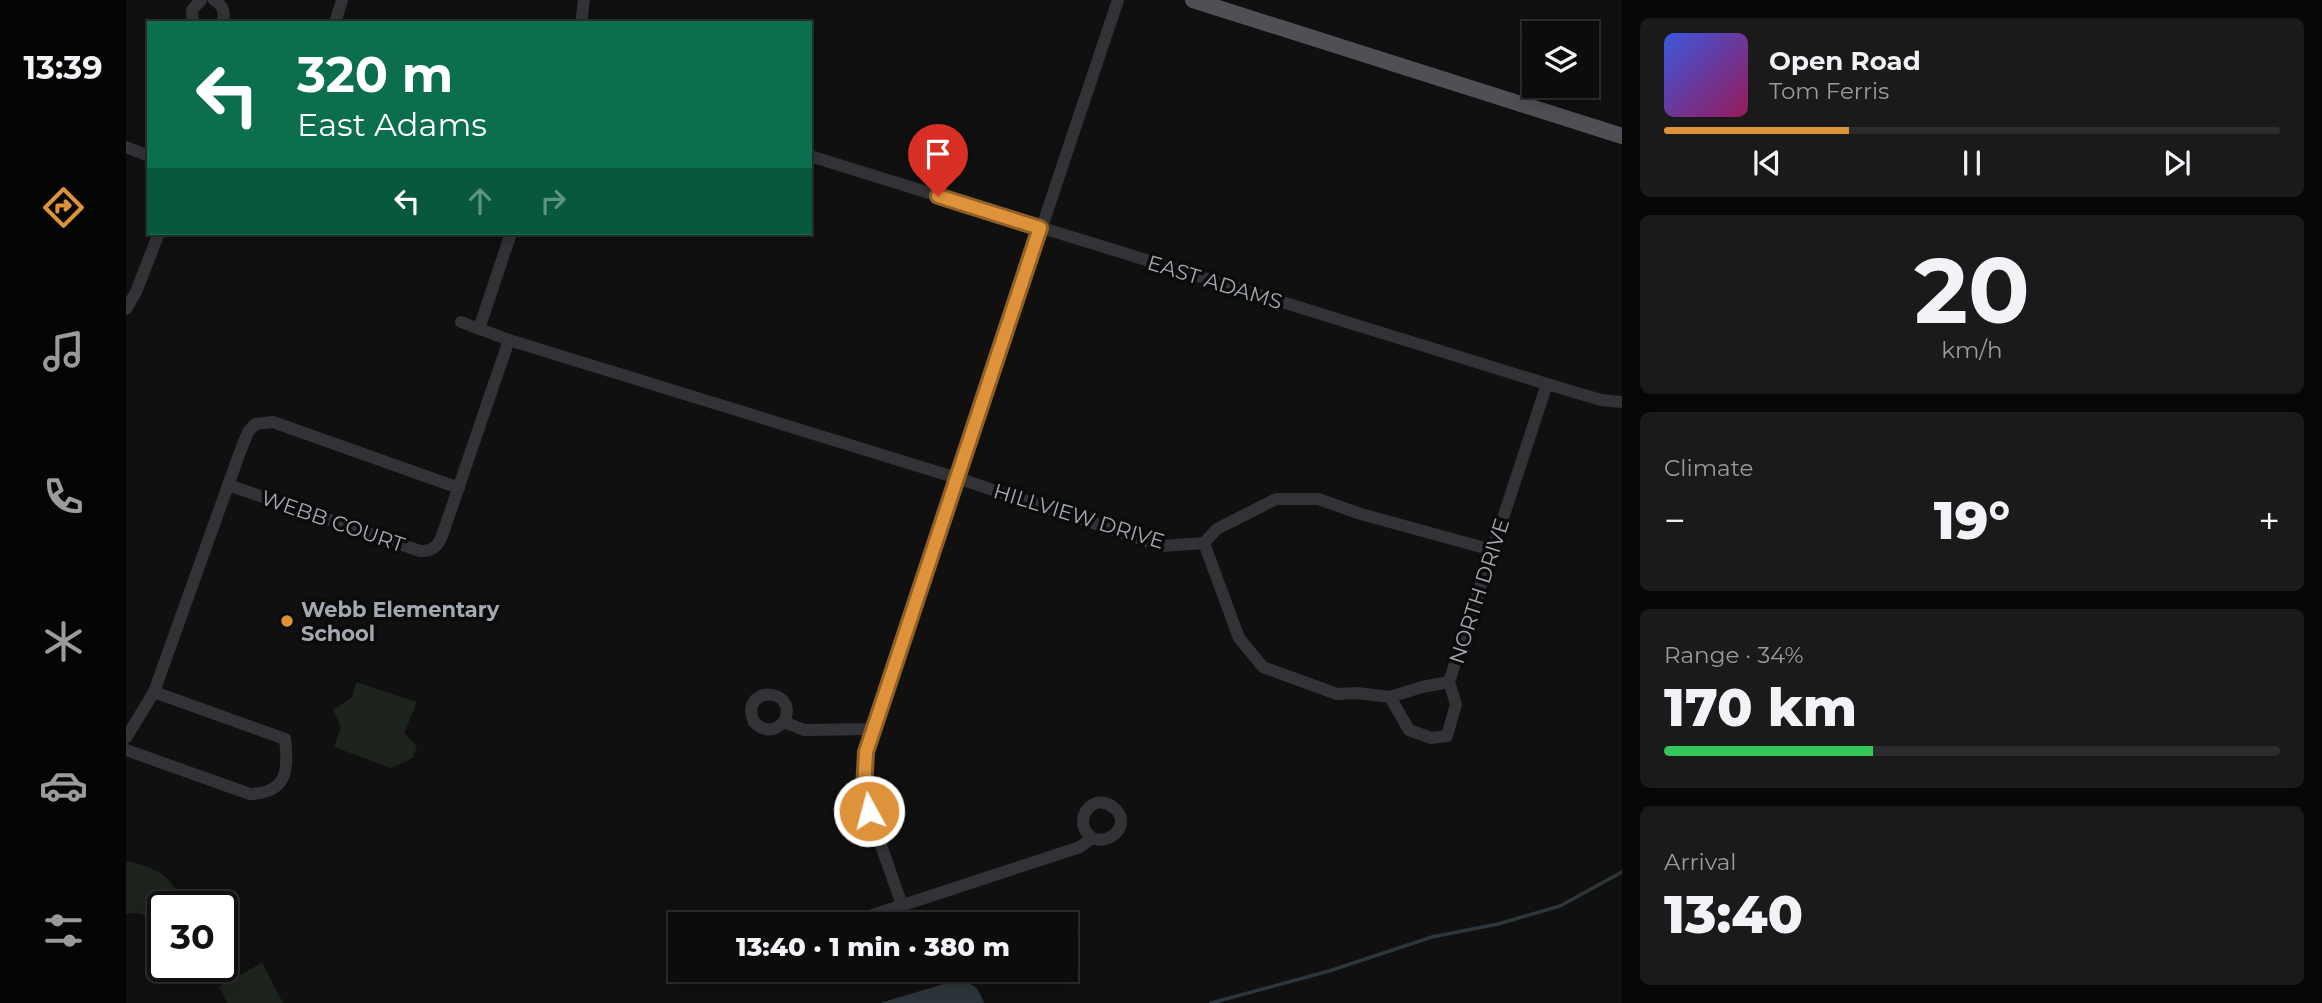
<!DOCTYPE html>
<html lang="en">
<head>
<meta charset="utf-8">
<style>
  body { margin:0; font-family:Montserrat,sans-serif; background:#1a1a1b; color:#f1f3f6; height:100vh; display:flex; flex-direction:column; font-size:26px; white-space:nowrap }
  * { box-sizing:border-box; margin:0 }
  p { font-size:23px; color:#9a9b9d }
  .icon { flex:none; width:38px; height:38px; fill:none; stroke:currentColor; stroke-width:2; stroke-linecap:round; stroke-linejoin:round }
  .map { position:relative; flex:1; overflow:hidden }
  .sheet { display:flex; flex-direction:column; gap:18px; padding:18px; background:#070707; width:700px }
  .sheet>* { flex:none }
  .top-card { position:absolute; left:21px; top:21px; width:665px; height:214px; border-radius:0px; box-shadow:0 4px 18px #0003,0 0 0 2px #2c2c2e; background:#0b6e4f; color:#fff; overflow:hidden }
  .buttons { position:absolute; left:1396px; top:21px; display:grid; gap:14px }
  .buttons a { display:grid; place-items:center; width:77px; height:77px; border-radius:0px; background:#0c0c0d; box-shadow:0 4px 18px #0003,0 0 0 2px #2c2c2e; font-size:35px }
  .speed { position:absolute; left:21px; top:891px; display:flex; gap:14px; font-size:35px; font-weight:700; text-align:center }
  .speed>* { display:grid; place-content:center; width:91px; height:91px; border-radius:50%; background:#0c0c0d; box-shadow:0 4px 18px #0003,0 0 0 2px #2c2c2e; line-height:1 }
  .speed .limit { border:4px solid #111; border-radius:10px; background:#fff; color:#111 }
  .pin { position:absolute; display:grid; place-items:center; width:60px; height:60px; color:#fff; margin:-72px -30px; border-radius:50% 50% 50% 0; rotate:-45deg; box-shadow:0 0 7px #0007 }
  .pin .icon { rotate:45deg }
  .me { position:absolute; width:77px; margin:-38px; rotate:353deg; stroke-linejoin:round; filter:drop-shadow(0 0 5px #0008) }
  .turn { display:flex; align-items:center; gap:24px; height:147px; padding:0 35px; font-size:32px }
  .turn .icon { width:91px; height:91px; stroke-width:2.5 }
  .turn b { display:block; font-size:49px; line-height:60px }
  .lanes { display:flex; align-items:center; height:66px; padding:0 35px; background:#0003; justify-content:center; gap:35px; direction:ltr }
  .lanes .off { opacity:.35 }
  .big { font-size:52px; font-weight:800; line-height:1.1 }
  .sheet .card { flex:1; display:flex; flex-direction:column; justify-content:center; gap:10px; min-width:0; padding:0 24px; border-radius:10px; background:#1a1a1b }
  .sheet .dial { align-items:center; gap:0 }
  .dial b { font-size:91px; line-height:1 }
  .song { display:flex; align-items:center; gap:21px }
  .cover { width:84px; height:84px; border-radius:10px; background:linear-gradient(135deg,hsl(230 70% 55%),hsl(330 70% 35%)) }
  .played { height:7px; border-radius:4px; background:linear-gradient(90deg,#de933b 30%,#2c2c2e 30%) }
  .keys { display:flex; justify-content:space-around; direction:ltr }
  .heat { display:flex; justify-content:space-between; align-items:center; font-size:38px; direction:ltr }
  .charge { height:10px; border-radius:5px; background:linear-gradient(90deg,#34c759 34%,#2c2c2e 0) }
  .trip { position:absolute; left:542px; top:912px; width:410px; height:70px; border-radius:0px; background:#0c0c0d; box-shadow:0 4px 18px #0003,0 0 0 2px #2c2c2e; font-weight:800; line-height:70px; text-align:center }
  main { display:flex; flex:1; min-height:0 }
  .dock { display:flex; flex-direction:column; width:126px; justify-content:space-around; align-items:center; background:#050505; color:#9a9b9d }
  .dock .icon { width:49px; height:49px }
  .dock .selected { color:#de933b }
  .dock b { font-size:32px; color:#f1f3f6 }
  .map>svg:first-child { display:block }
  .green { fill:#1d231d }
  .water { fill:#2d363a }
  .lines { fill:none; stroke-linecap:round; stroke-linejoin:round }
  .stream { stroke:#2d363a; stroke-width:3.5 }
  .minor { stroke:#313336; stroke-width:12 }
  .major { stroke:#4e5055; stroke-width:16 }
  .route-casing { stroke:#906026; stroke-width:18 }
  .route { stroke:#de933b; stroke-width:12 }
  .poi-dot { fill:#de933b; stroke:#0b0b0c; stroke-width:2.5 }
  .labels { text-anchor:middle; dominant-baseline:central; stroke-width:7; stroke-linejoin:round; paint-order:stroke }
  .street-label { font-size:21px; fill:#a3a9b1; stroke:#0b0b0c }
  .poi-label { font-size:21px; font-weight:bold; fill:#a3a9b1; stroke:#0b0b0c; text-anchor:start }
</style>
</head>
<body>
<main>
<nav class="dock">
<b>13:39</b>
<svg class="icon selected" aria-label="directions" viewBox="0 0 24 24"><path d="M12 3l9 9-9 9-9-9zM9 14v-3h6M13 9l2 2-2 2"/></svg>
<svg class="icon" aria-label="music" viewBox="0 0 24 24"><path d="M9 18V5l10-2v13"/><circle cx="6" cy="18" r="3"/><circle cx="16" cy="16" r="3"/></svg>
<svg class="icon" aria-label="phone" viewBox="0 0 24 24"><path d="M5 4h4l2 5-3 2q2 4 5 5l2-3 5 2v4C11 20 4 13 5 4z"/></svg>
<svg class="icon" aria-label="climate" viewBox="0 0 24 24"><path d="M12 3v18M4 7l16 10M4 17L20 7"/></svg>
<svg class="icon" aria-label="car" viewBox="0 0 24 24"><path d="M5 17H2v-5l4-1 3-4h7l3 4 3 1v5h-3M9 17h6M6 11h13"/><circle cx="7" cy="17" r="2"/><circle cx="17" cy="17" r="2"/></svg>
<svg class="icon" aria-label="filters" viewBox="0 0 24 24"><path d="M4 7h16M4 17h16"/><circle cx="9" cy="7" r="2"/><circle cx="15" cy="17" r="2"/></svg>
</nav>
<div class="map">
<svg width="1496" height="1003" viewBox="0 0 1496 1003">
  <rect width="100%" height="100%" fill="#101011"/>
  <!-- green -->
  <g class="green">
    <polygon points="230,682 291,702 278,733 291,746 287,758 265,768 208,747 215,727 207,710 226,697"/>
    <path d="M 4,861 C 37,872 44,873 56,906 L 37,906 L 37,926 L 29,927 L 25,918 L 12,913 L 0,914 L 0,863 Z"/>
    <polygon points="136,963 157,1003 101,1003 93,986"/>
  </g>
  <!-- water -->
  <path class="water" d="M 828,981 C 846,982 852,986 858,1003 L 754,1003 Z"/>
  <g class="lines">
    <!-- stream -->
    <polyline class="stream" points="1085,1003 1203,971 1306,937 1372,924 1434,906 1496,872"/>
    <!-- minor -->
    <g class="minor">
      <path d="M 88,0 C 97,5 100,13 96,23"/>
      <polyline points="67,23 66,10 75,0"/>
      <polyline points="209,23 216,0"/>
      <polyline points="455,23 458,0"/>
      <polyline points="0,147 23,156"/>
      <polyline points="684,156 1421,384 1475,400 1496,402"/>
      <polyline points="0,309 10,292 33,233"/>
      <polyline points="335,322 383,340 831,478 1036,546 1078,543 1091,529 1150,499 1192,499 1235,514 1366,550"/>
      <polyline points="353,329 385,233"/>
      <path d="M 102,485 L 294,551 C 307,552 313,545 317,533 L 383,340"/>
      <polyline points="1078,543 1113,638 1137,667 1211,694 1231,693 1264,697 1296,687 1323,682"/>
      <polyline points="1323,682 1421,384"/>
      <polyline points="1264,697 1283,730 1305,738 1321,736 1330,704 1323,682"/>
      <path d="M 658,722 C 674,686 612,685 628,722 C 638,732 648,732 658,722 L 678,730 L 747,729"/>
      <polyline points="0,738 28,692 114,452 122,432 129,424 147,422 333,488"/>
      <path d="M 0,750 L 124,794 C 161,793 163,770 159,739 L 28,692"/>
      <polyline points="776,905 743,811 738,789 740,752 992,0"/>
      <path d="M 719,924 L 954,847 L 966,838 C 986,846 1007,822 987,807 C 967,791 944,821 966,838"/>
      <path d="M 555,940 C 537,958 557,983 578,970"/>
    </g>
    <!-- major -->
    <polyline class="major" points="1067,0 1496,136"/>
  </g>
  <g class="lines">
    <defs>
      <polyline id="route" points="743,811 738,789 740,752 914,228 812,196"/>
    </defs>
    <!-- route casing -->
    <use href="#route" class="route-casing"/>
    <!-- route -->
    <use href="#route" class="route"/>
  </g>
  <!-- markers -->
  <circle class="poi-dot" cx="161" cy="621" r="7"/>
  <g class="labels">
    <!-- street labels -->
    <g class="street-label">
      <text transform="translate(1089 282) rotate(17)">EAST ADAMS</text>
      <text transform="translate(953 516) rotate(17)">HILLVIEW DRIVE</text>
      <text transform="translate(207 521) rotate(19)">WEBB COURT</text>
      <text transform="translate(1353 591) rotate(-72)">NORTH DRIVE</text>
    </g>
    <!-- poi labels -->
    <g class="poi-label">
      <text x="175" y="609">Webb Elementary<tspan x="175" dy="24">School</tspan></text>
    </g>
  </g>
</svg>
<div class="buttons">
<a><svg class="icon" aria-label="layers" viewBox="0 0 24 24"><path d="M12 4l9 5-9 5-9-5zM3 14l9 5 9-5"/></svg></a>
</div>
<div class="speed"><div class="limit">30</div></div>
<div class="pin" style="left:812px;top:196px;background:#d93025"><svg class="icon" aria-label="arrive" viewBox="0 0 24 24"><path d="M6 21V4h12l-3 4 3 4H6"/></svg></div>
<svg class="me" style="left:743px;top:811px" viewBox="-20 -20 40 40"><circle r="17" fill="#de933b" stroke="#fff" stroke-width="3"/><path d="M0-11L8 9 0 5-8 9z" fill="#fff"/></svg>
<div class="trip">13:40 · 1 min · 380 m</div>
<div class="top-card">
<div class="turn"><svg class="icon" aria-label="left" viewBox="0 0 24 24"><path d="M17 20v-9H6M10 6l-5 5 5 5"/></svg><div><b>320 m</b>East Adams</div></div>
<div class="lanes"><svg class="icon" aria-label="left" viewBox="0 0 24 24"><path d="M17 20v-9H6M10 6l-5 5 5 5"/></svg><svg class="icon off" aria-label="ahead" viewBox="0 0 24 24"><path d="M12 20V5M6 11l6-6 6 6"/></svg><svg class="icon off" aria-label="right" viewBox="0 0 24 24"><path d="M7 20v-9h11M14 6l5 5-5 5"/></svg></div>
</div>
</div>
<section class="sheet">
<div class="card">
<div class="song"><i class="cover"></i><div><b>Open Road</b><p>Tom Ferris</p></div></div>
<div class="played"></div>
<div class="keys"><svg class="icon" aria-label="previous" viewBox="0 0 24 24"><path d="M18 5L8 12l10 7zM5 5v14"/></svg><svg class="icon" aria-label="pause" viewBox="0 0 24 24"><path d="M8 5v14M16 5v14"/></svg><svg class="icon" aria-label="next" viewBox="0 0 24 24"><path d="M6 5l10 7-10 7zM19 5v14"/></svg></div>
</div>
<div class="card dial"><b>20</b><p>km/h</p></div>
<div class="card"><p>Climate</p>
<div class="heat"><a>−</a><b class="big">19°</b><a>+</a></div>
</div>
<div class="card"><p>Range · 34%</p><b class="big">170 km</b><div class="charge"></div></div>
<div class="card"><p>Arrival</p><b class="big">13:40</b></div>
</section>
</main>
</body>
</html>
